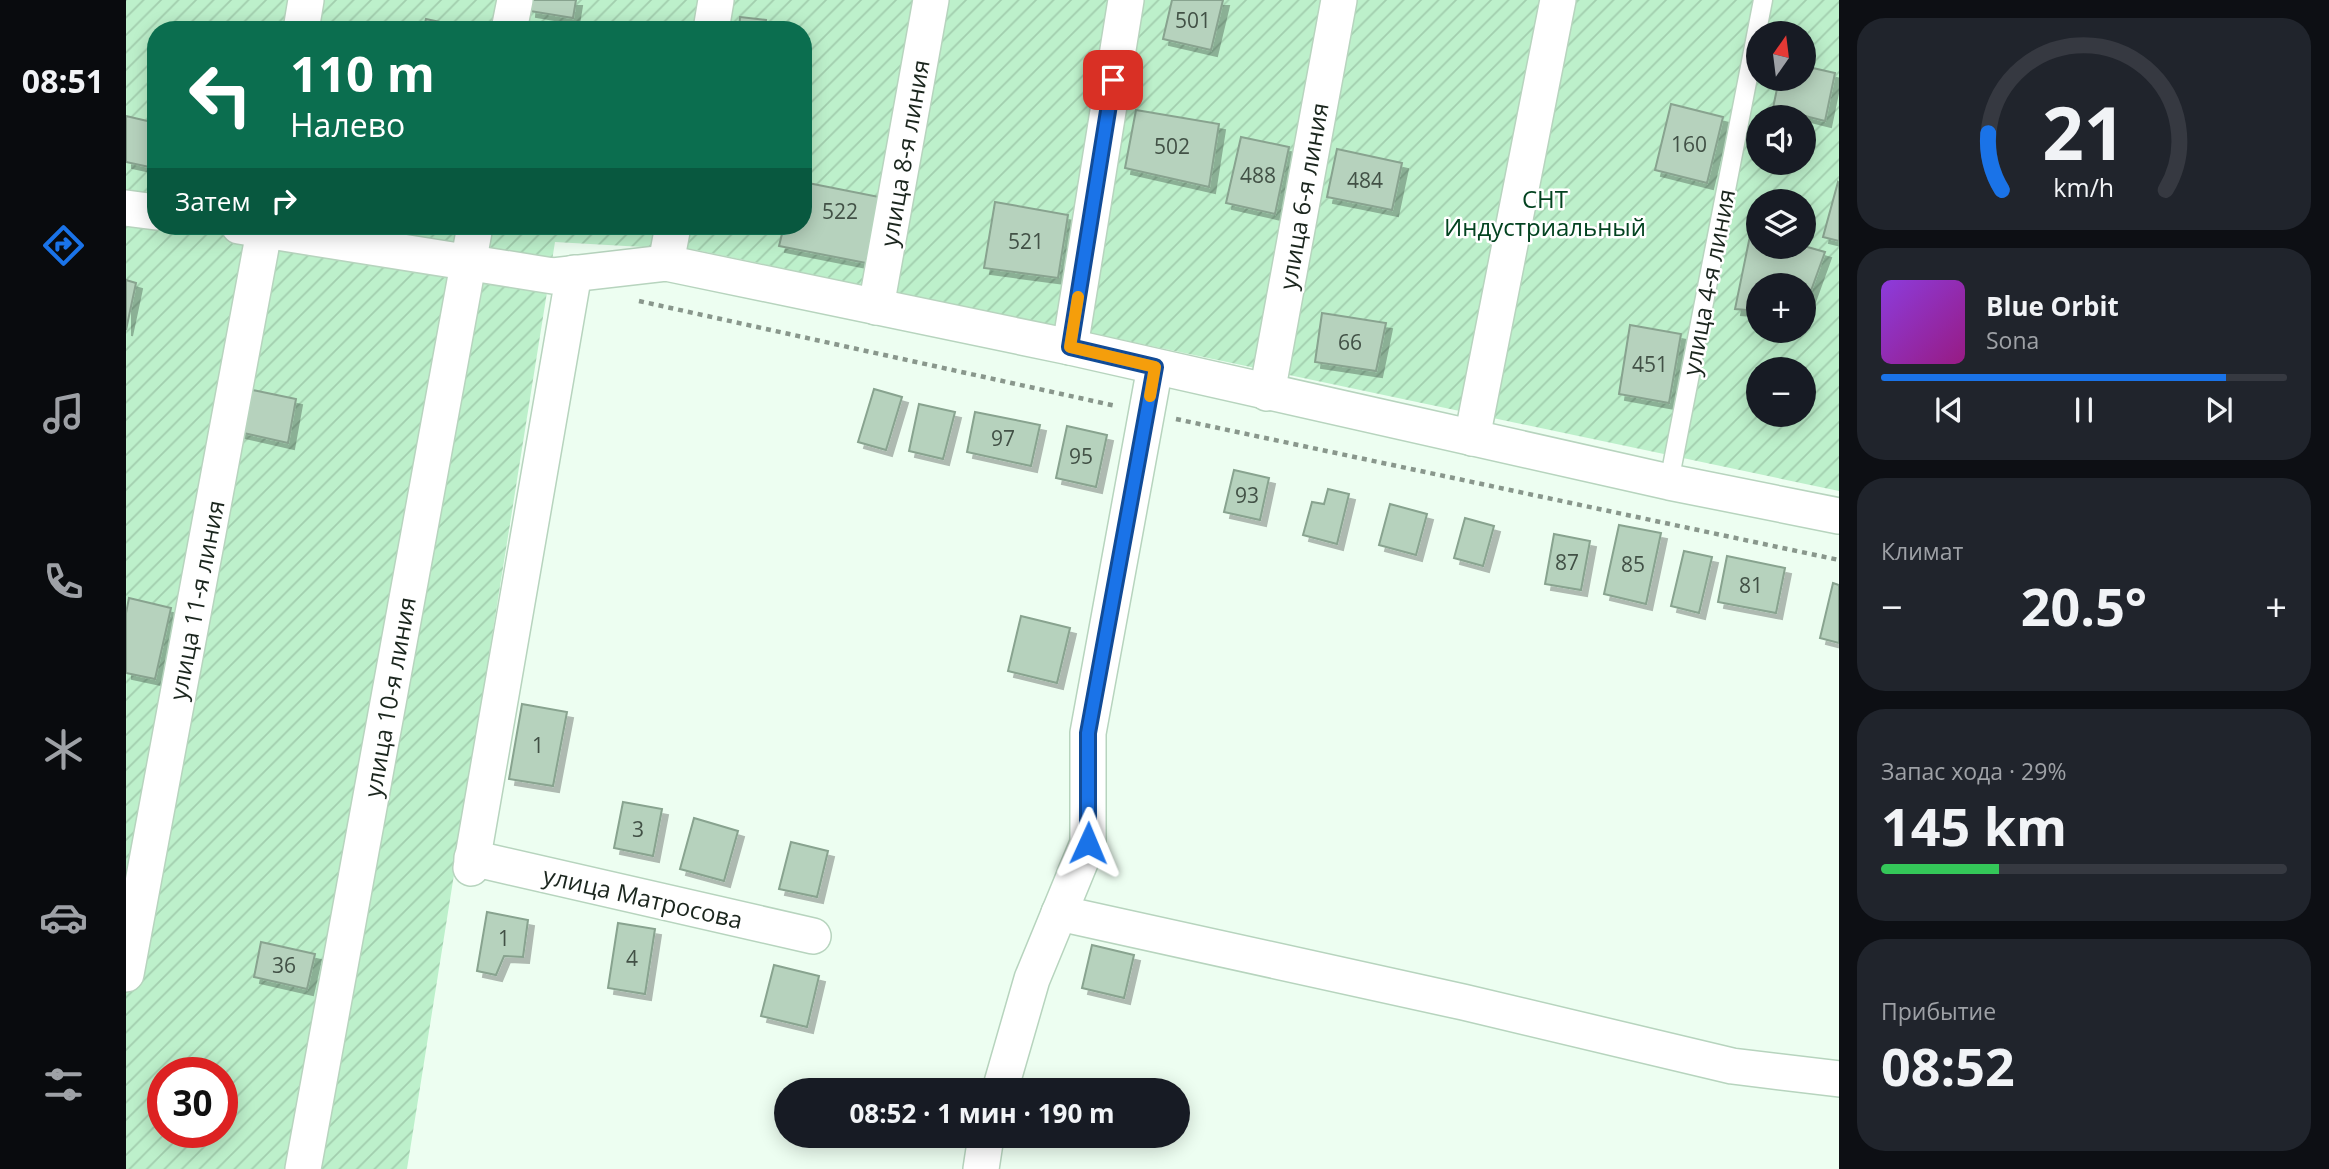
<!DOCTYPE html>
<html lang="ru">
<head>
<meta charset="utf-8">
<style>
  body { margin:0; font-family:"Open Sans",sans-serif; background:#20242c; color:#f1f3f6; height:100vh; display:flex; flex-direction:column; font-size:26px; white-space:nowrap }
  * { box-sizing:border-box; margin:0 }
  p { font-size:23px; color:#9ea1a6 }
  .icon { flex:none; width:38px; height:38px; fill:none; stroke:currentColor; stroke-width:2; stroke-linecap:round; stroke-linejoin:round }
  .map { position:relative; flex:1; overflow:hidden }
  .drawer { display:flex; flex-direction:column; gap:18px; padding:18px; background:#0d0f14; width:490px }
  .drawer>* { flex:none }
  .banner { position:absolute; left:21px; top:21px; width:665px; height:214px; border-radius:28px; box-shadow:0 4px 18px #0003; background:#0b6e4f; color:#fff; overflow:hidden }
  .needle { width:46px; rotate:14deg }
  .controls { position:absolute; left:1620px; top:21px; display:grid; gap:14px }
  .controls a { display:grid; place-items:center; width:70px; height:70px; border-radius:50%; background:#171b24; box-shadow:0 4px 18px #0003; font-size:35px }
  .speed { position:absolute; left:21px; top:1057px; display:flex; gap:14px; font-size:35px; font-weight:700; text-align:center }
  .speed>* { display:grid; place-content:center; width:91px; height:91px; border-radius:50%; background:#171b24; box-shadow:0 4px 18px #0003; line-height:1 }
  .speed .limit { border:10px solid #d22; background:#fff; color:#111 }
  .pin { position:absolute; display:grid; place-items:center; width:60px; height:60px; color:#fff; margin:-30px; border-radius:14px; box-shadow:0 4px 10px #0006 }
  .me { position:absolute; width:77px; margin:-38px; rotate:1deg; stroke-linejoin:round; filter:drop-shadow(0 0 5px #0008) }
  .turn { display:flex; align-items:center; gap:24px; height:147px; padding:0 28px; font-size:32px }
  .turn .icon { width:91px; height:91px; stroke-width:2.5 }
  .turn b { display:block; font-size:49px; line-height:60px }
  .then { display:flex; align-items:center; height:66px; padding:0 28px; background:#0003; gap:14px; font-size:26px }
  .big { font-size:52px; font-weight:700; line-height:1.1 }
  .drawer .tile { flex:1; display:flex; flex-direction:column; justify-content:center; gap:10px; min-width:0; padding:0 24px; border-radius:28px; background:#20242c }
  .drawer .dial { align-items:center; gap:0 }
  .dial svg { height:182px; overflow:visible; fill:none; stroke:#363941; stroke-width:7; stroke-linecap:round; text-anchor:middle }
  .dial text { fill:#f1f3f6; stroke:none }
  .song { display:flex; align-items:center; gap:21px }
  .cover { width:84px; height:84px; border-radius:10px; background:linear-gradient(135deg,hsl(270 70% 55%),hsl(310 70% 35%)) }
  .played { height:7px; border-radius:4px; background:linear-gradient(90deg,#1a73e8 85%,#363941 85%) }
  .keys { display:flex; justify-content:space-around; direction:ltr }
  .heat { display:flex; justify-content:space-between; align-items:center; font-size:38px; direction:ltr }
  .charge { height:10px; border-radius:5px; background:linear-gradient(90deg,#34c759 29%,#363941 0) }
  .trip { position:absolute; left:648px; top:1078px; width:416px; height:70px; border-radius:35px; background:#171b24; box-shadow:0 4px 18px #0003; font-weight:700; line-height:70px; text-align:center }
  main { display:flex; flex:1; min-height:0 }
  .menu { display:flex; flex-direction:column; width:126px; justify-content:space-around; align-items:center; background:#090b0e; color:#9ea1a6 }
  .menu .icon { width:49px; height:49px }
  .menu .active { color:#1a73e8 }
  .menu b { font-size:32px; color:#f1f3f6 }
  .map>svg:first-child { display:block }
  .garden { fill:url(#garden-furrows); fill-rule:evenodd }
  .building { fill:#b6d2bd; stroke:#88a38f; stroke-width:2; filter:url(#shadow) }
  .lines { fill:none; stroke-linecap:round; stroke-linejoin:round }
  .lane-casing { stroke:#b7d4be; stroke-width:21 }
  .street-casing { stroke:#b7d4be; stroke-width:38 }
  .path { stroke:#89978c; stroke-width:4.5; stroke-dasharray:5 5; stroke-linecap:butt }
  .lane { stroke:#fff; stroke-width:18 }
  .street { stroke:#fff; stroke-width:35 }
  .route-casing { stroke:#114b97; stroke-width:18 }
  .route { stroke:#1a73e8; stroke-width:12 }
  .slow { stroke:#f59e0b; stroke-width:12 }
  .labels { text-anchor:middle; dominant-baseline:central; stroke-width:5; stroke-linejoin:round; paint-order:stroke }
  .number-label { font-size:21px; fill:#425146 }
  .street-label { font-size:24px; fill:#1b261e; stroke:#fff }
  .park-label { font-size:24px; fill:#034320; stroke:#fff }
</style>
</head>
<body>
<main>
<nav class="menu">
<b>08:51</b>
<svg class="icon active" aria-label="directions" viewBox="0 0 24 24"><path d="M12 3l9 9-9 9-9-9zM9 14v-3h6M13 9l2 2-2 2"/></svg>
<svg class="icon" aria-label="music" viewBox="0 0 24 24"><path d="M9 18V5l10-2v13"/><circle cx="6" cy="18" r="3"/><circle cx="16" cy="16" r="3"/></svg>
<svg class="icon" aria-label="phone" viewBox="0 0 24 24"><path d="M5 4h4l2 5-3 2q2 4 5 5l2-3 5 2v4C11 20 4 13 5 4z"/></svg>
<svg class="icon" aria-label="climate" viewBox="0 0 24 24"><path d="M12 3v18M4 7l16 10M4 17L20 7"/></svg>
<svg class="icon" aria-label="car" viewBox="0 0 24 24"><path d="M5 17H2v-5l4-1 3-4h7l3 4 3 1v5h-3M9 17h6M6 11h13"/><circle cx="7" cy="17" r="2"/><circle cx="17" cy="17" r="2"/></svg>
<svg class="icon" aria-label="filters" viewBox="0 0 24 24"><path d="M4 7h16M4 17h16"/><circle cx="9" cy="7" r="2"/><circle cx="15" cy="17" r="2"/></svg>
</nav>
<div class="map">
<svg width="1713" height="1169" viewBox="0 0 1713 1169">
  <defs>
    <pattern id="garden-furrows" width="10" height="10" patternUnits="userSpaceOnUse" patternTransform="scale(1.75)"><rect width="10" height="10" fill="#bdf0cb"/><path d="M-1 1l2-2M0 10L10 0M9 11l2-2" fill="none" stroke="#a2ceae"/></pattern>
    <filter id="shadow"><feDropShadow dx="6" dy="6" stdDeviation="0" flood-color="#0004"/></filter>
  </defs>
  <rect width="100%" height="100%" fill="#edfef1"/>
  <!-- garden -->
  <path class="garden" d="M 0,0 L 1713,0 L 1713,491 L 570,250 L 429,242 L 281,1169 L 0,1169 ZM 30,30 L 677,30 L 677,226 L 30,226 ZM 1633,33 L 1678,33 L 1678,79 L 1633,79 ZM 1633,117 L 1678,117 L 1678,163 L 1633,163 ZM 1633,201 L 1678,201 L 1678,247 L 1633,247 ZM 1633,285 L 1678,285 L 1678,331 L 1633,331 ZM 1633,369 L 1678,369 L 1678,415 L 1633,415 ZM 37,1073 L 96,1073 L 96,1132 L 37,1132 Z"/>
  <!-- building -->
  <g class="building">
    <polygon points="405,0 450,0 447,18 404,11"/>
    <polygon points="1046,0 1097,0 1085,50 1037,39"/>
    <polygon points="614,17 640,20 639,30 613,30"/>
    <polygon points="300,19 342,28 342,30 297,30"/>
    <polygon points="1678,66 1709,73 1699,121 1647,108 1653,79 1678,79"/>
    <polygon points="1545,104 1597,117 1581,183 1529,170"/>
    <polygon points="1010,110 1093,124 1083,187 999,168"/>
    <polygon points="0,116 30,123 28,168 0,162"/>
    <polygon points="1115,137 1163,147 1149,214 1100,203"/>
    <polygon points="1211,149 1276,163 1266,210 1201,197"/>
    <polygon points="677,182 753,197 740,263 653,246 658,226 677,226"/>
    <polygon points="1712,182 1713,183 1713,241 1697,237"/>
    <polygon points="869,202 942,215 932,278 858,268"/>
    <polygon points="1625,231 1633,233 1633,247 1678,246 1699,252 1678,310 1678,285 1633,285 1633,311 1609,309"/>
    <polygon points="0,280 10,283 0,330"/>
    <polygon points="1196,313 1260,323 1250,371 1189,362"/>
    <polygon points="1504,325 1555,334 1543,403 1493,394"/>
    <polygon points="122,389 170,399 162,443 113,432"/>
    <polygon points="748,389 776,397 760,450 732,442"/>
    <polygon points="793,404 829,412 817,459 783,451"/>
    <polygon points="849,412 914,425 905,466 841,452"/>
    <polygon points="941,426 981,435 970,487 930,478"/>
    <polygon points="1108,470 1143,478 1134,520 1098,512"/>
    <polygon points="1202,489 1223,494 1211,544 1177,535 1186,502 1198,504"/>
    <polygon points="1264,504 1301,514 1290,555 1253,545"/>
    <polygon points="1339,518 1368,526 1357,566 1328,558"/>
    <polygon points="1493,525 1535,533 1520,604 1478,594"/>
    <polygon points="1428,534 1464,541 1455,590 1419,584"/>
    <polygon points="1558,551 1586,557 1573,613 1545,606"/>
    <polygon points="1601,556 1659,568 1650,613 1592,602"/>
    <polygon points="1707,583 1713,585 1713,643 1694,638"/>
    <polygon points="3,598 45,608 29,679 0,673 0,613"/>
    <polygon points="895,616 944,628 931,683 882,671"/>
    <polygon points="396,704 441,712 427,786 383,779"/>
    <polygon points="497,802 536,809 527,856 488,848"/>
    <polygon points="568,818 612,831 598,881 554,869"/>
    <polygon points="665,842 702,851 691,897 653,889"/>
    <polygon points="361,912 402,920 397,957 378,956 370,975 351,971"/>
    <polygon points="492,923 529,929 519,994 482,988"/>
    <polygon points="135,942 189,954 181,989 128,977"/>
    <polygon points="966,945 1008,955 998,998 956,988"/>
    <polygon points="648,965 693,976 681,1027 635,1016"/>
  </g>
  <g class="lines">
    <defs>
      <polyline id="lane" points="1543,482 1637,0"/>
      <g id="street">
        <polyline points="175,30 180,0"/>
        <polyline points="383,30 389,0"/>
        <polyline points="585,30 590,0"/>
        <polyline points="0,208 30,212"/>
        <polyline points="113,226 427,276 540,263 944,347 1543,482 1713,516"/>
        <polyline points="540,263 547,226"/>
        <polyline points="750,307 805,0"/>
        <polyline points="944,347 1000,0"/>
        <polyline points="1141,393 1213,0"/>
        <polyline points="1346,438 1432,0"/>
        <polyline points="346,858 687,936"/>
        <polyline points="345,868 448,273"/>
        <polyline points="933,913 1337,1002 1606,1066 1713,1079"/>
        <polyline points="0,974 139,226"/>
        <polyline points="874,1090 906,979 962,843 962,733 1029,367"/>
        <polyline points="177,1169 349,226"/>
        <polyline points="855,1169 860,1136"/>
      </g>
    </defs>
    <!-- lane casing -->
    <use href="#lane" class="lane-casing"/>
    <!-- street casing -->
    <use href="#street" class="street-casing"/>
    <!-- path -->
    <g class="path">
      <polyline points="513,301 990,406"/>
      <polyline points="1050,419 1713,560"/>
    </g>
    <!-- lane -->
    <use href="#lane" class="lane"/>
    <!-- street -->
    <use href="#street" class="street"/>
  </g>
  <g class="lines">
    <defs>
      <polyline id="route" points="962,843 962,733 1029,367 944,347 987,80"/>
    </defs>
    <!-- route casing -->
    <use href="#route" class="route-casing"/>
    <!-- route -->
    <use href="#route" class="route"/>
    <!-- slow -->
    <polyline class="slow" points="952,297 944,347 1029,367 1024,396"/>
  </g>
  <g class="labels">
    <!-- number labels -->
    <g class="number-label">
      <text x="1067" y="20">501</text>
      <text x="1563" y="144">160</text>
      <text x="1046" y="146">502</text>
      <text x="1132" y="175">488</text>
      <text x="1239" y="180">484</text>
      <text x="714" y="211">522</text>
      <text x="900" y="241">521</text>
      <text x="1224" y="342">66</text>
      <text x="1524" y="364">451</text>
      <text x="877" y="438">97</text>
      <text x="955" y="456">95</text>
      <text x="1121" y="495">93</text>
      <text x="1441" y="562">87</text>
      <text x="1507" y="564">85</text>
      <text x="1625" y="585">81</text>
      <text x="412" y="745">1</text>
      <text x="512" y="829">3</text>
      <text x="378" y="938">1</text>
      <text x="506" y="958">4</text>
      <text x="158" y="965">36</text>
    </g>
    <!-- street labels -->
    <g class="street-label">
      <text transform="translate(778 153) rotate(-80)">улица 8-я линия</text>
      <text transform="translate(1177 196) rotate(-80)">улица 6-я линия</text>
      <text transform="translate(1582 282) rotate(-79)">улица 4-я линия</text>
      <text transform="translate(70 600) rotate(-79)">улица 11-я линия</text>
      <text transform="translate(263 697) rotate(-80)">улица 10-я линия</text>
      <text transform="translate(517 897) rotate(13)">улица Матросова</text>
    </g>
    <!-- park labels -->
    <g class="park-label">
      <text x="1419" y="198">СНТ<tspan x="1419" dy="28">Индустриальный</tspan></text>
    </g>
  </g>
</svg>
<div class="controls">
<a><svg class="needle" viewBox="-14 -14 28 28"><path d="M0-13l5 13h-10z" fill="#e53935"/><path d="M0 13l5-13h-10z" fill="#9ea1a6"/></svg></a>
<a><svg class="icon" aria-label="sound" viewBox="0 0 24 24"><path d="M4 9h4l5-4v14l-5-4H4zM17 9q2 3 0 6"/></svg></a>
<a><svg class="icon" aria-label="layers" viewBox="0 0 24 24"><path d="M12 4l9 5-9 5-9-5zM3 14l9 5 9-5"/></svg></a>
<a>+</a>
<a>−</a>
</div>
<div class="speed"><div class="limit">30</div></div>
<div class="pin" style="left:987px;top:80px;background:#d93025"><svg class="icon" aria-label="arrive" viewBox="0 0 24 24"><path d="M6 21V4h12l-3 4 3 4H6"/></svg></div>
<svg class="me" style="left:962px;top:843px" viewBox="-20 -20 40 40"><path d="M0-17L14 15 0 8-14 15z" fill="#1a73e8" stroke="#fff" stroke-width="4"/></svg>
<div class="trip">08:52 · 1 мин · 190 m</div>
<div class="banner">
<div class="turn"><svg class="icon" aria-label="left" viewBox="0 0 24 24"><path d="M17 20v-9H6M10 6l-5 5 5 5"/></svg><div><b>110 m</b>Налево</div></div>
<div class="then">Затем<svg class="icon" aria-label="right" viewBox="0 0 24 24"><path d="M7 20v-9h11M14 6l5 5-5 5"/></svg></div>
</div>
</div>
<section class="drawer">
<div class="tile dial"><svg viewBox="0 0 100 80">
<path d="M14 69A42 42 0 1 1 86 69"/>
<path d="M14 69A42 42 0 0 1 8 44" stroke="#1a73e8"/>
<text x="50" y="56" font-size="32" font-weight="700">21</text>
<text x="50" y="72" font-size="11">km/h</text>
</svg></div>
<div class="tile">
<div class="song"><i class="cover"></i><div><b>Blue Orbit</b><p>Sona</p></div></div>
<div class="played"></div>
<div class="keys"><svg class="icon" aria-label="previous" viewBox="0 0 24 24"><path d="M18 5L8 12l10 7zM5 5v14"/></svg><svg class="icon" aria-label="pause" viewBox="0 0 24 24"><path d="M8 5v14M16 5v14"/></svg><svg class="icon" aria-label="next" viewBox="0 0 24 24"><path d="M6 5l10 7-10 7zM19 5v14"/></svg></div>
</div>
<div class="tile"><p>Климат</p>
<div class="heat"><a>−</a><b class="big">20.5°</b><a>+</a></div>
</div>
<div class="tile"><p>Запас хода · 29%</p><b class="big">145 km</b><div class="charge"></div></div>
<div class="tile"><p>Прибытие</p><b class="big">08:52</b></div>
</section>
</main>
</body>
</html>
